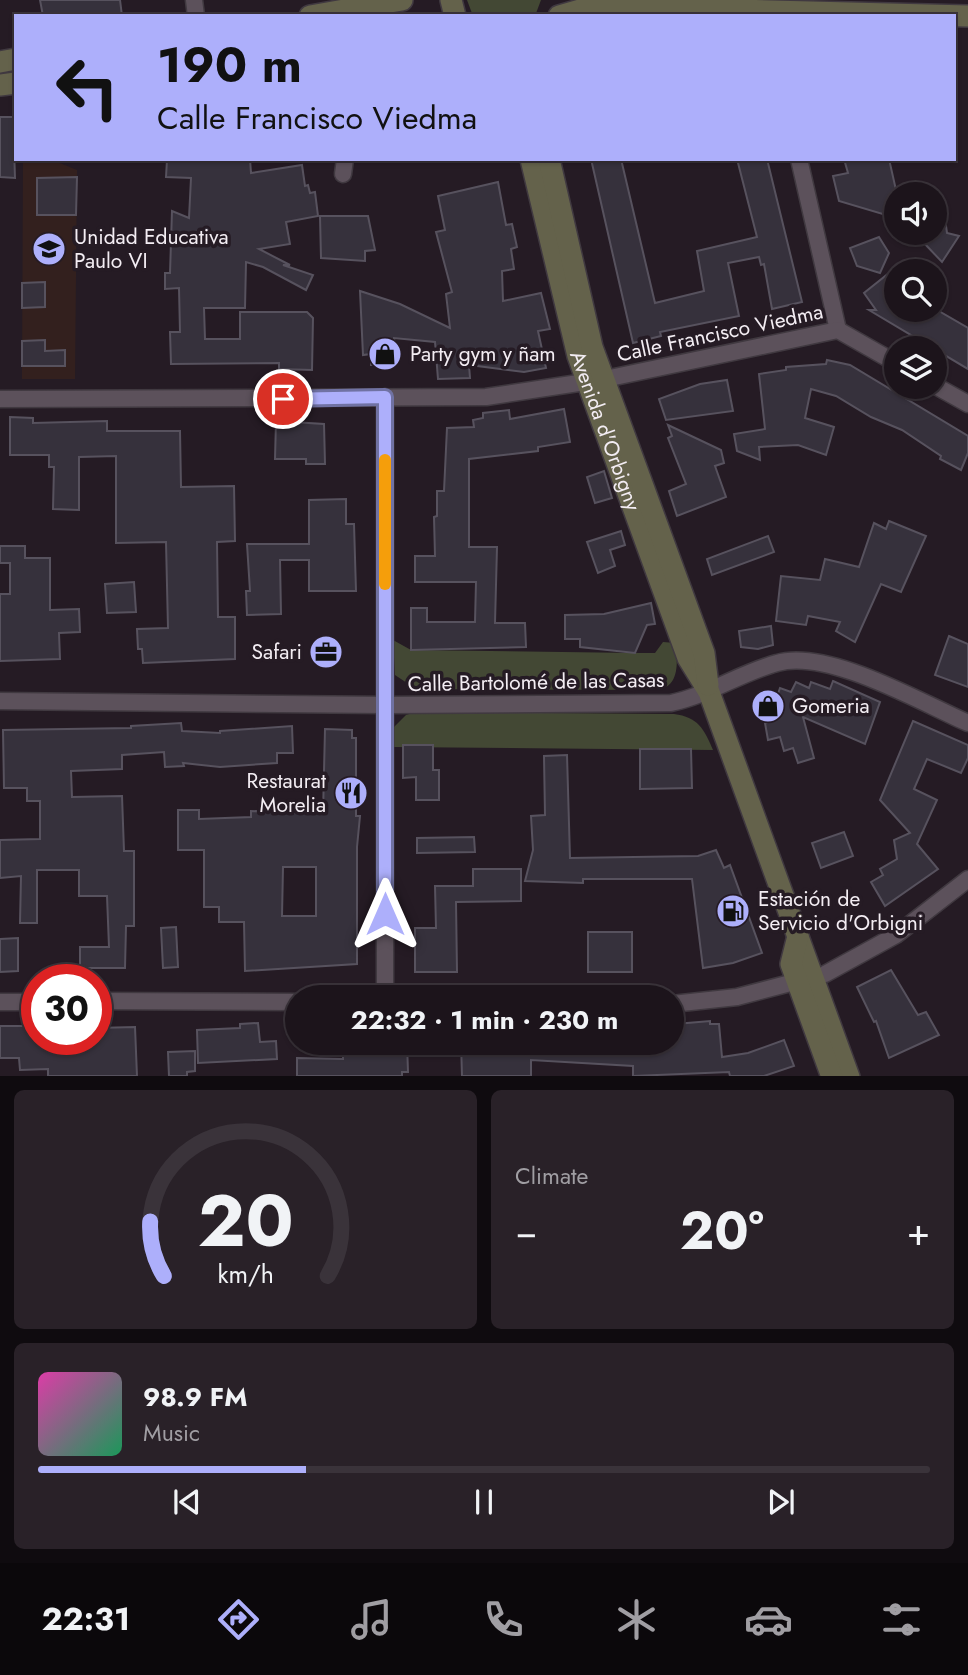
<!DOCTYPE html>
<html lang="en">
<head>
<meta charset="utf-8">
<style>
  body { margin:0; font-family:Jost,sans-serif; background:#292128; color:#f1f3f6; height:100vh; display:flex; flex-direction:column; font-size:26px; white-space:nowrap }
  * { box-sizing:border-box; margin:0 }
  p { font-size:23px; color:#a09ea3 }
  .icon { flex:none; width:38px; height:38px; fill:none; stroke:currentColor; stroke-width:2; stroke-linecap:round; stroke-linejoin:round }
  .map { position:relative; height:1076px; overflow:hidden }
  .details { display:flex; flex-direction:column; gap:14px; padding:14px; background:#0f0b0f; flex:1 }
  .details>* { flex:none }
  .top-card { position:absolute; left:14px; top:14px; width:942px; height:147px; border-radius:0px; box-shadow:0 2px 5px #0004,0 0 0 2px #3a333a; background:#adaffb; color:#111; overflow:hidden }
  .fabs { position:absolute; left:884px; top:182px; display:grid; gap:14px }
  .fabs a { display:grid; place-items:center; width:63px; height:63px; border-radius:50%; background:#1c141b; box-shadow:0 2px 5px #0004,0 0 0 2px #3a333a; font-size:35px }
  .speed { position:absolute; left:21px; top:964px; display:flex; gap:14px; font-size:35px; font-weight:700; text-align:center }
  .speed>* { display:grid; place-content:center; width:91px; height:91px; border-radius:50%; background:#1c141b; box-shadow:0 2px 5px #0004,0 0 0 2px #3a333a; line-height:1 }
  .speed .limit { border:10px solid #d22; background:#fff; color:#111 }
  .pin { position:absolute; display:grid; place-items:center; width:60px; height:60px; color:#fff; margin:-30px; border:4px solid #fff; border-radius:50%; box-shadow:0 2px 7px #0007 }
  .me { position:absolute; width:77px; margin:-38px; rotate:0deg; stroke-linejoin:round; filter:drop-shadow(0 0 5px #0008) }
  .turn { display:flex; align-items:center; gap:24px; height:147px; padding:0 28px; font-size:32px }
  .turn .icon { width:91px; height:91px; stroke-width:2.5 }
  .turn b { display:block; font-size:49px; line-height:60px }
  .big { font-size:52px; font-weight:700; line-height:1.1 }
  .details .tile { flex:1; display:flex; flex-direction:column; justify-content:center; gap:10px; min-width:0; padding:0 24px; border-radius:10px; background:#292128 }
  .details .dial { align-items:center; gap:0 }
  .dial svg { height:182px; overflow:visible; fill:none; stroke:#3a333a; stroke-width:7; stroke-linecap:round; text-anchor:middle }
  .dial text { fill:#f1f3f6; stroke:none }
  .song { display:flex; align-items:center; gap:21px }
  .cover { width:84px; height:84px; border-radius:10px; background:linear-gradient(135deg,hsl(320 70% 55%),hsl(150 70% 35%)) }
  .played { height:7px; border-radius:4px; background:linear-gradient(90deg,#adaffb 30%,#3a333a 30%) }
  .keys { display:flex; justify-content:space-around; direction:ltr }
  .heat { display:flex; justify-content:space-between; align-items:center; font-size:38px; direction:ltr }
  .details .tiles { flex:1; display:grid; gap:14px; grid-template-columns:1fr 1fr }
  .tile:last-child { grid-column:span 2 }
  .trip { position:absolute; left:285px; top:985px; width:399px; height:70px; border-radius:35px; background:#1c141b; box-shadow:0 2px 5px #0004,0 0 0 2px #3a333a; font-weight:700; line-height:70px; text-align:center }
  .tabs { display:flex; height:112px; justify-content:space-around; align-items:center; background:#0b080b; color:#a09ea3 }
  .tabs .icon { width:49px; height:49px }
  .tabs .on { color:#adaffb }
  .tabs b { font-size:32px; color:#f1f3f6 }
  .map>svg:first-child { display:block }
  .education { fill:#33201e }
  .green { fill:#434834 }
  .building { fill:#36313c; stroke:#57525e; stroke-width:2; fill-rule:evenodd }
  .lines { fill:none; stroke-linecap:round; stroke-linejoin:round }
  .street-casing { stroke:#403940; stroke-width:19 }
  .secondary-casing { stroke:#403940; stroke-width:24 }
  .street { stroke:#5c515b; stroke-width:16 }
  .secondary { stroke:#64624b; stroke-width:21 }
  .route-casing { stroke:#7072a3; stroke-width:18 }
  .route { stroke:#adaffb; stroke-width:12 }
  .slow { stroke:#f59e0b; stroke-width:12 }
  .labels { text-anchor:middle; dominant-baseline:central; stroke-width:7; stroke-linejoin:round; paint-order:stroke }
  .poi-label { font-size:21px; fill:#f3edf3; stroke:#251b24; text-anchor:start }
  .street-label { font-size:21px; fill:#f3edf3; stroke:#251b24 }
</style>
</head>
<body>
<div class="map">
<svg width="968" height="1077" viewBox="0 0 968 1077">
  <rect width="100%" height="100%" fill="#251b24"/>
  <!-- education -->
  <polygon class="education" points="23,159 50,159 77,170 75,379 22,379"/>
  <!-- green -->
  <g class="green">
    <polygon points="467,0 541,0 535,16 473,16"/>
    <path d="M 393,640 L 411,650 L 635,653 L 655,653 L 663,642 L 675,643 C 678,661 680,687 657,690 L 416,689 L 395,675 Z"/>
    <path d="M 416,712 L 674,714 C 698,717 704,729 713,750 L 392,747 L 393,728 L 406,715 Z"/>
  </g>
  <!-- building -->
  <g class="building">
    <polygon points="40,0 120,0 122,16 43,16"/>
    <polygon points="0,117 13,117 15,178 0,177"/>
    <polygon points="250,159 251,173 302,165 305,186 308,185 310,193 315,192 318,216 286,222 290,244 259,249 290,265 283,265 313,275 306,290 263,267 246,262 245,308 204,308 205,339 240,339 240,312 307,312 313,318 312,370 279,369 279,363 171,364 170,332 180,332 179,288 165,289 165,273 170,273 172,211 189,218 191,178 166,177 167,160"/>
    <polygon points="591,159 621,159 655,303 704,291 697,251 757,237 737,159 767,159 802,302 772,309 764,264 761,265 759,257 728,263 739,316 660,332 661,336 633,343"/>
    <polygon points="844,159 889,159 896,190 896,218 839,201 833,176 848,173"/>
    <polygon points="77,177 76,215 37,215 37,178"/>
    <polygon points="498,182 506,225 512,224 517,247 511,249 514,269 502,271 503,301 541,293 550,329 538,331 546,368 524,372 469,365 470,378 438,379 435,342 394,338 395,364 371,365 371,354 363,355 360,291 400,304 450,328 446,294 452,292 436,232 445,230 438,196"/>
    <polygon points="320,216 368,216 375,250 365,251 365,261 321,258"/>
    <polygon points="946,226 947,233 959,236 942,262 924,243"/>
    <polygon points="879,237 889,253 880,273 857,266 850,248"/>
    <polygon points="889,273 896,284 896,310 937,310 968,328 968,369 869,310 876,310 864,293"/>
    <polygon points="45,282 45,307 22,308 22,283"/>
    <polygon points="45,340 45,351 65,350 65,366 22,366 22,341"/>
    <polygon points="827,360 850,365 968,436 968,453 961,470 940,459 941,456 902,430 871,417 836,396 811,389 805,418 834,427 826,455 798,445 759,447 760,460 737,451 734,434 765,429 759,374 786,370 786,367 826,364"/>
    <polygon points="727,380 733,411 666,420 659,399 700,384"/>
    <polygon points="564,409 570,442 538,447 538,451 469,459 469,547 497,547 495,623 525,623 526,647 411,650 411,608 427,608 427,622 475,622 476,582 415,582 415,556 435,556 434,517 437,516 437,491 444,491 447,428 474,427 473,420 483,418 483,413 509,410 510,419"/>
    <polygon points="10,417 33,418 33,423 107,421 107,431 180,431 181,487 234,486 235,541 217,542 218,617 235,617 235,659 143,663 142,649 138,649 137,629 168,628 166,542 116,543 116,456 79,457 79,510 53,509 54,467 49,467 49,455 10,455"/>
    <polygon points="276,421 324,424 325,464 306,464 306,459 275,459"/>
    <polygon points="668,425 721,450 724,463 715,466 726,497 677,516 669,491 686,484 668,438 672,436"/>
    <polygon points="604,471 612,498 595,503 587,477"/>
    <polygon points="346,499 346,524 354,524 356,591 309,591 309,560 280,560 281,614 247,615 246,591 250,591 247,544 309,544 309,500"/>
    <polygon points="889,521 926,536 901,592 881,584 855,642 836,631 840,622 808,616 806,625 776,621 781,576 820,580 825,559 859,567 874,523 886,529"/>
    <polygon points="621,531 625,545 610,550 615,566 598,573 587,542"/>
    <polygon points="768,536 774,552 712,575 707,559"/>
    <polygon points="0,546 25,546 25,558 50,558 50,610 79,609 80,632 59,633 60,659 0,661 0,594 10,594 10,563 0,563"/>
    <polygon points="134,582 136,612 107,613 105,584"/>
    <polygon points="651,603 655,624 647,625 635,653 580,647 580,639 565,639 565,615 604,614"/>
    <polygon points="771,626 773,645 758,649 741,647 739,631"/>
    <polygon points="949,636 968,644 968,687 935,675"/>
    <polygon points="833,681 880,702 865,744 803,717 814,758 798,763 793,748 784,751 780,737 768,740 765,723 768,722 780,688 791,692 796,682 809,688 811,682 830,689"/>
    <polygon points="913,721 968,745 968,758 961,773 927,759 914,789 937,800 917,844 938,869 885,906 871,882 883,875 880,869 897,859 894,840 910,833 880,800"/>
    <polygon points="181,723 182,731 220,733 220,731 292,726 293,753 277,753 277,763 220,767 183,763 184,766 165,767 164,752 122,755 122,769 71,771 72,797 122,796 124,851 134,851 134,926 126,926 125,968 80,968 80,947 109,947 107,896 79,896 79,870 37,870 37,923 20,923 21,876 0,878 0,840 40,839 40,801 27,801 27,788 4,788 3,730 131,728 131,726"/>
    <path d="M 325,729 L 352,730 L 352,738 L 356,738 L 356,816 L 360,816 L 357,847 L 357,964 L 245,971 L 244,922 L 219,922 L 219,907 L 204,907 L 204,850 L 178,850 L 178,810 L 199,810 L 199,819 L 251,817 L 251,811 L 323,814 ZM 283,867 L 316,867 L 316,916 L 282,916 Z"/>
    <polygon points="403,745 433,745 433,770 439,770 439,800 416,800 416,777 403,778"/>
    <polygon points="640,749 691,749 692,788 640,789"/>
    <polygon points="567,755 570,858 698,856 716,850 724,868 730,865 762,953 733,963 703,968 692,879 583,879 583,883 525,881 533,850 531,816 545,815 544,756"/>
    <polygon points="844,832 853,856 821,868 812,843"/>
    <polygon points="474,837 475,852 417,853 417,838"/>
    <polygon points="473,869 521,869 521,901 456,902 457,972 415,972 415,928 436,928 435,886 473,886"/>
    <polygon points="176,927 178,967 163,968 161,928"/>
    <rect x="588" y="932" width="44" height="40"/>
    <polygon points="18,938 18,971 0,972 0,939"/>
    <polygon points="891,970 918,1015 926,1012 939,1035 889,1058 876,1021 874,1022 857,987"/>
    <polygon points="710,1021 710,1024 719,1024 722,1057 748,1053 784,1040 794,1066 764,1076 730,1076 729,1072 633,1076 633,1066 531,1060 531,1076 462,1076 461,1043 672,1043 672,1028 677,1028 676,1024"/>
    <polygon points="258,1023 260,1042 276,1041 277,1059 198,1063 197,1030 240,1028 240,1024"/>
    <polygon points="0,1026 37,1026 37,1040 96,1040 96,1028 135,1027 137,1076 48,1076 48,1069 20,1070 19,1058 0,1058"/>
    <polygon points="343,1043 407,1043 408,1072 402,1072 402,1076 297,1076 297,1058 343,1059"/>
    <polygon points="195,1051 195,1071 187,1072 187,1076 169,1076 168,1052"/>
  </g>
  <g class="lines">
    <defs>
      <g id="street">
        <polyline points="194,0 196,16"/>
        <polyline points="799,159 838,330"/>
        <polyline points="343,174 345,159"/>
        <polyline points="934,385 968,404"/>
        <polyline points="0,399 486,397 605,379 838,330 896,363"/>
        <path d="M 0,701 L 385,705 L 671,703 C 709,695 740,673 777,663 C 827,648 920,702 968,723"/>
        <polyline points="825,974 896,935 968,879"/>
        <polyline points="385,998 385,397"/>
        <polyline points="96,1001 298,1002"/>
        <polyline points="0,1002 37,1002"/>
        <polyline points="672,1004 737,997 798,981"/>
      </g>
      <g id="secondary">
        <polyline points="451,0 455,16"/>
        <polyline points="310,16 402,0"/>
        <polyline points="559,16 580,10 620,7 968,16"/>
        <polyline points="0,62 16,59"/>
        <polyline points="0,85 16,83"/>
        <path id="s1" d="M 531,159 L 578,356 L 688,658 L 709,692 L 849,1077"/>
        <polyline points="549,159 592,347 704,653 708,685"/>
        <polyline points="798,936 791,964 832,1077"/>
      </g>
    </defs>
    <!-- street casing -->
    <use href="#street" class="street-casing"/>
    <!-- secondary casing -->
    <use href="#secondary" class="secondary-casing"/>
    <!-- street -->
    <use href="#street" class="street"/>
    <!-- secondary -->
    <use href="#secondary" class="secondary"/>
  </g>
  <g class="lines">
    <defs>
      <polyline id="route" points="283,399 385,397 385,914"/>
    </defs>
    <!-- route casing -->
    <use href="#route" class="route-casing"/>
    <!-- route -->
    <use href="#route" class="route"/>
    <!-- slow -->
    <polyline class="slow" points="385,460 385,584"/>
  </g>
  <!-- icons -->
  <defs>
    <symbol id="school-disc" viewBox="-11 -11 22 22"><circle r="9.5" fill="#adaffb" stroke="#251b24"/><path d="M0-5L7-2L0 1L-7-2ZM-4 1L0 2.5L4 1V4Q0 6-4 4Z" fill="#111"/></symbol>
    <symbol id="shop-disc" viewBox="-11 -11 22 22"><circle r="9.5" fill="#adaffb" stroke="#251b24"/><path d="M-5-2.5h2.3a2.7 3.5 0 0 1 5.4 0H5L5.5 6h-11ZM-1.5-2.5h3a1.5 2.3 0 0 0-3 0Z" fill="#111"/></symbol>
    <symbol id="office-disc" viewBox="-11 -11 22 22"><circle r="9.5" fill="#adaffb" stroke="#251b24"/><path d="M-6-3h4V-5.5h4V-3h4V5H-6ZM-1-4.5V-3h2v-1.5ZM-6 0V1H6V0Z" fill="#111"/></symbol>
    <symbol id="restaurant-disc" viewBox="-11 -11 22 22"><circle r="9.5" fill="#adaffb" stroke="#251b24"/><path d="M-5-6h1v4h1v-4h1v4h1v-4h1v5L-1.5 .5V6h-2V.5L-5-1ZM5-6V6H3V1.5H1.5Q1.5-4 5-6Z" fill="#111"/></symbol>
    <symbol id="fuel-disc" viewBox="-11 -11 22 22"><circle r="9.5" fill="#adaffb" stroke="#251b24"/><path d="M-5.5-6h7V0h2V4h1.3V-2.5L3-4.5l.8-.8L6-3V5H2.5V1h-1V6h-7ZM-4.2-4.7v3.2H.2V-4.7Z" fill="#111"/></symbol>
  </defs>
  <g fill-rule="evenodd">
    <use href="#school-disc" x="30" y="230" width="38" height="38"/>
    <use href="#shop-disc" x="366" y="335" width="38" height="38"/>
    <use href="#office-disc" x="307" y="633" width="38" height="38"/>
    <use href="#shop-disc" x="749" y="687" width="38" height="38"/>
    <use href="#restaurant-disc" x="332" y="774" width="38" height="38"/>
    <use href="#fuel-disc" x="714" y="892" width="38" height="38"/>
  </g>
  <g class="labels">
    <!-- poi labels -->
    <g class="poi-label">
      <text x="74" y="237">Unidad Educativa<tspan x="74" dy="24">Paulo VI</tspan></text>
      <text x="410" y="354">Party gym y ñam</text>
      <text x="302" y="652" text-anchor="end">Safari</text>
      <text x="792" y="706">Gomeria</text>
      <text x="326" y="781" text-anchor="end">Restaurat<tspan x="326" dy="24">Morelia</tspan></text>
      <text x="758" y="899">Estación de<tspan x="758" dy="24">Servicio d'Orbigni</tspan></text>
    </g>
    <!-- street labels -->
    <g class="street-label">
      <text transform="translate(720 333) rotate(-12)">Calle Francisco Viedma</text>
      <text stroke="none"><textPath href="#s1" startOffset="282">Avenida d'Orbigny</textPath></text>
      <text transform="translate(536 682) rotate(-1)">Calle Bartolomé de las Casas</text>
    </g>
  </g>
</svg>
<div class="fabs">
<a><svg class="icon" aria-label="sound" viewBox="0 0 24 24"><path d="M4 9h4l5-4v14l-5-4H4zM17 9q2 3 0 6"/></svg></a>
<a><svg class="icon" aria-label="search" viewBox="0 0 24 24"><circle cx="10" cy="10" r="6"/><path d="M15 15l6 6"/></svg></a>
<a><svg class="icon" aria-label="layers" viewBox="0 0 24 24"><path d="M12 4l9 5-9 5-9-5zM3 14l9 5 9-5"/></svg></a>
</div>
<div class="speed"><div class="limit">30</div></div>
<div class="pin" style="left:283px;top:399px;background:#d93025"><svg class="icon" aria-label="arrive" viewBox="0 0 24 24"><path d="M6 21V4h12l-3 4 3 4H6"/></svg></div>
<svg class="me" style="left:385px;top:914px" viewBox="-20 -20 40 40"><path d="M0-17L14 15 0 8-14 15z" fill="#adaffb" stroke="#fff" stroke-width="4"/></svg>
<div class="trip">22:32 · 1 min · 230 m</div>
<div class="top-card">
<div class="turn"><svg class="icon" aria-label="left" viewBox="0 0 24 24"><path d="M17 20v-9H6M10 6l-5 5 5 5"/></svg><div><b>190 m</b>Calle Francisco Viedma</div></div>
</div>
</div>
<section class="details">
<div class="tiles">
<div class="tile dial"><svg viewBox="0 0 100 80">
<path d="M14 69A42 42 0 1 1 86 69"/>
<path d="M14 69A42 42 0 0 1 8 45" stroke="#adaffb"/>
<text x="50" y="56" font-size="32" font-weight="700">20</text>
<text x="50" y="72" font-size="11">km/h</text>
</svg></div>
<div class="tile"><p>Climate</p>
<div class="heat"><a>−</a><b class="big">20°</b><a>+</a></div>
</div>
<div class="tile">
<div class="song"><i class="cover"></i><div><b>98.9 FM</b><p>Music</p></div></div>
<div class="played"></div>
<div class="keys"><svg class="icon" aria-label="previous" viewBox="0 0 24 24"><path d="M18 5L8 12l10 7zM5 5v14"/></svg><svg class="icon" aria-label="pause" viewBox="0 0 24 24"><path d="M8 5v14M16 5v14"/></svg><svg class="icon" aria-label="next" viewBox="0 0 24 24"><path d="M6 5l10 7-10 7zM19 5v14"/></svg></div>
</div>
</div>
</section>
<nav class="tabs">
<b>22:31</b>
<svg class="icon on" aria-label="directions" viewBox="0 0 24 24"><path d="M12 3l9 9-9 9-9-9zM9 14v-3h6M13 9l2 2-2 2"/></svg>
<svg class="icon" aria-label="music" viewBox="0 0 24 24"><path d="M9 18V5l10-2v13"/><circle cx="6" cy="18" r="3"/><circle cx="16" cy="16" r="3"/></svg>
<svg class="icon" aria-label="phone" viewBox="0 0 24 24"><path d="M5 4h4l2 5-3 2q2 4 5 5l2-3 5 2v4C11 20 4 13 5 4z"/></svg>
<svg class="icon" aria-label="climate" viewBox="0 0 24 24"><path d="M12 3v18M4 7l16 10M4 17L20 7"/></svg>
<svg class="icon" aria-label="car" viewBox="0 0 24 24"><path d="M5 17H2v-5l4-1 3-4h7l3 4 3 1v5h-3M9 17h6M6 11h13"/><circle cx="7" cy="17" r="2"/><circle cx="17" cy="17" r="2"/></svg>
<svg class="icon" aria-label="filters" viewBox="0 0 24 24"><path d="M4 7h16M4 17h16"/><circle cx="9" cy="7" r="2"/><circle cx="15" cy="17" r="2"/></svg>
</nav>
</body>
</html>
